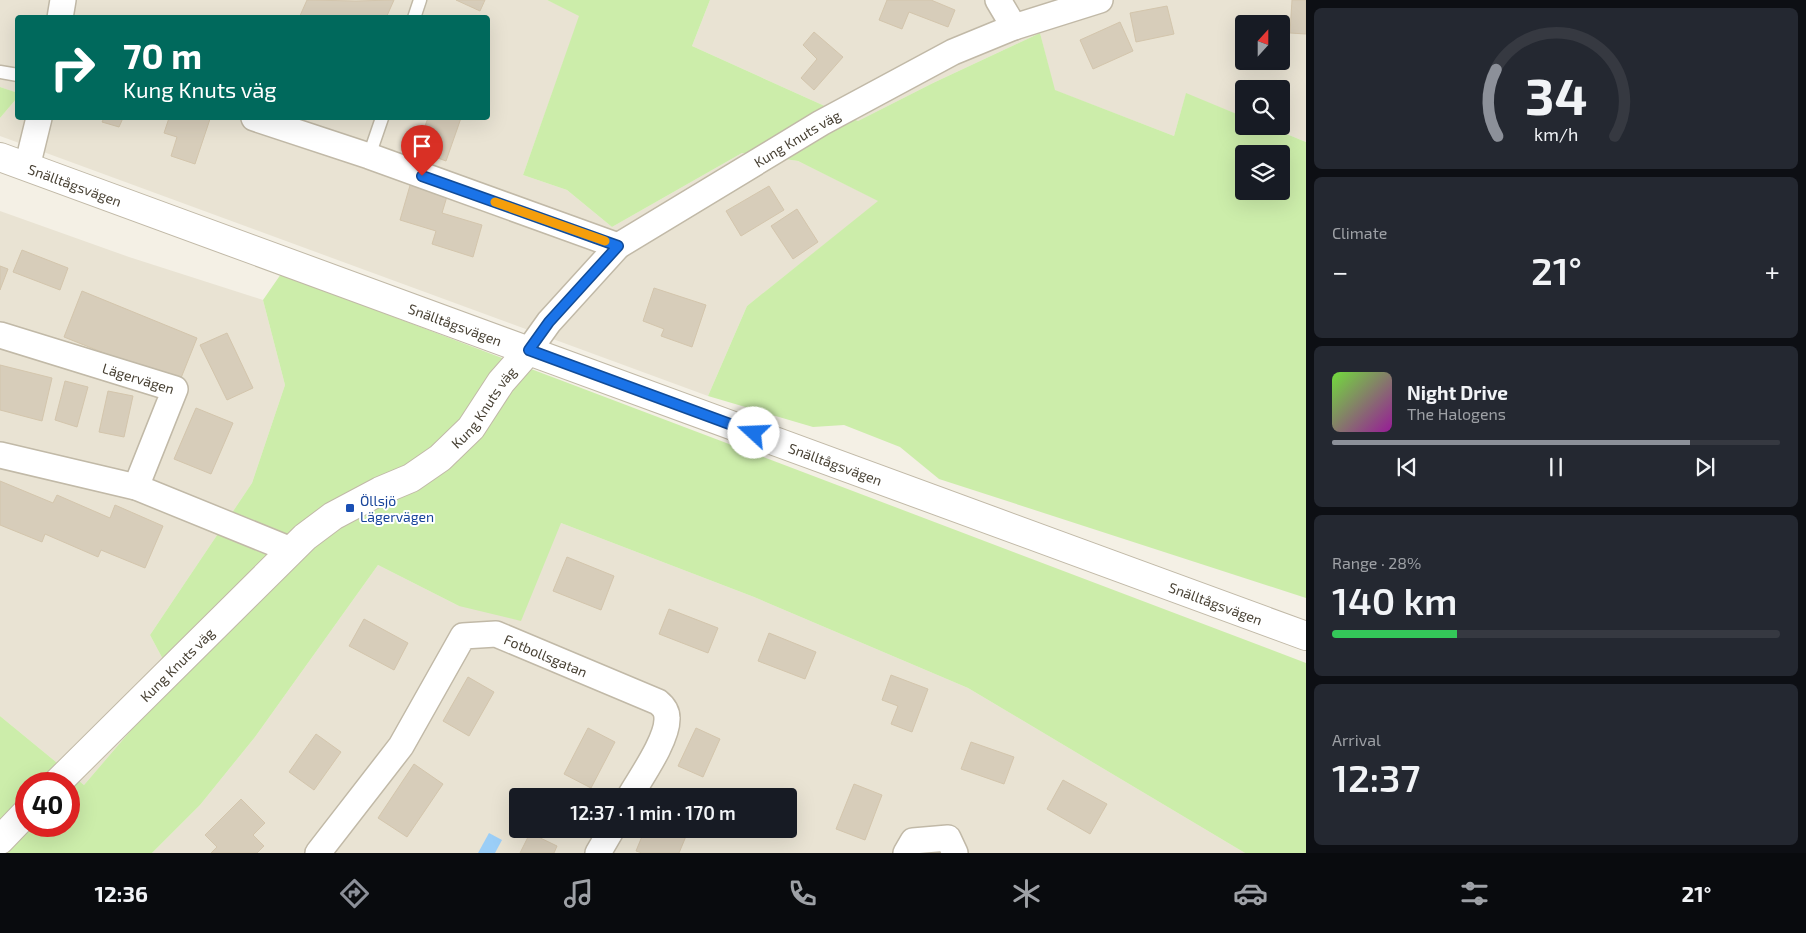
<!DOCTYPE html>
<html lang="en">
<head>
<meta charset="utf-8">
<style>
  body { margin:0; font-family:"Exo 2",sans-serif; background:#242831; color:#f1f3f6; height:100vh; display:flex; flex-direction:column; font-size:19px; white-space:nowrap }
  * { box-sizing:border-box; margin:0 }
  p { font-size:16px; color:#9ea1a6 }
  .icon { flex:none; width:28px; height:28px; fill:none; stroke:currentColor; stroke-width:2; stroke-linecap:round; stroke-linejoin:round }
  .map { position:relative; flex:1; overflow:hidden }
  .panel { display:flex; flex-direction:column; gap:8px; padding:8px; background:#0d0f14; width:500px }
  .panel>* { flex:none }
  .top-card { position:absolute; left:15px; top:15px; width:475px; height:105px; border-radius:5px; box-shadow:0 5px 20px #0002; background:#00695c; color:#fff; overflow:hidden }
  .needle { width:32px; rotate:21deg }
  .tools { position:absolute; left:1235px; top:15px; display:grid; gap:10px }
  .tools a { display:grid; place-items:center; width:55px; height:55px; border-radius:5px; background:#171b24; box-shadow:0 5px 20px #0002; font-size:25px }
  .speed { position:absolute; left:15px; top:772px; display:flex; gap:10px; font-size:25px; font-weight:700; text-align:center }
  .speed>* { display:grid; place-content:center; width:65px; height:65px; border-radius:50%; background:#171b24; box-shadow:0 5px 20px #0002; line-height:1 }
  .speed .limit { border:8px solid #d22; background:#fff; color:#111 }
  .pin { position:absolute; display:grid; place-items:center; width:42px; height:42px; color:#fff; margin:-51px -21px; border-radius:50% 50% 50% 0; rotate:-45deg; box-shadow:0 0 5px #0007 }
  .pin .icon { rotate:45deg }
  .me { position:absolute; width:55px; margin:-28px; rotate:290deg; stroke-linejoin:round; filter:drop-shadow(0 0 4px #0008) }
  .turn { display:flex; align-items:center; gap:18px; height:105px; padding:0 25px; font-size:22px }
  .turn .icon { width:65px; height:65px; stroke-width:2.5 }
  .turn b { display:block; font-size:35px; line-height:42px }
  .big { font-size:38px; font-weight:600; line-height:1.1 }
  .panel .tile { flex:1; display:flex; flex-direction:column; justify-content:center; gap:8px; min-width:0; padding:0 18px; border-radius:8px; background:#242831 }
  .panel .dial { align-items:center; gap:0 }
  .dial svg { height:130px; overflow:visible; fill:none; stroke:#363941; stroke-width:7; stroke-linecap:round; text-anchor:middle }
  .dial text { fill:#f1f3f6; stroke:none }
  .song { display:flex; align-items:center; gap:15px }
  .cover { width:60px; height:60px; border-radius:8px; background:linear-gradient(135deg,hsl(100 70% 55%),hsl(300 70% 35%)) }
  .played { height:5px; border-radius:2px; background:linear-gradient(90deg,#8c9099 80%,#363941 80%) }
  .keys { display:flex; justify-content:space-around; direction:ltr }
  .heat { display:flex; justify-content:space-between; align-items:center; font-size:28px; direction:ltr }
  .charge { height:8px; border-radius:4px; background:linear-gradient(90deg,#34c759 28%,#363941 0) }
  .trip { position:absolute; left:509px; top:788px; width:288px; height:50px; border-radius:5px; background:#171b24; box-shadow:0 5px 20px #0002; font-weight:600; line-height:50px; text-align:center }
  .tabs { display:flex; height:80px; justify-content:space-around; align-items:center; background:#090b0e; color:#9ea1a6 }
  .tabs .icon { width:35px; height:35px }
  .tabs .active { color:#8c9099 }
  .tabs b { font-size:22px; color:#f1f3f6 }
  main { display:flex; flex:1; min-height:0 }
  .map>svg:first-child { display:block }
  .residential { fill:#e9e3d3; fill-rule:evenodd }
  .green { fill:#ccedaa; fill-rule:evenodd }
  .water { fill:#9bcef7 }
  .building { fill:#d7cdba; stroke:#d3c5ac }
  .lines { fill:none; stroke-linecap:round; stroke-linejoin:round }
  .service-casing { stroke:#c1b9a7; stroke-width:15 }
  .minor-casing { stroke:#c1b9a7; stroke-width:28 }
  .tertiary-casing { stroke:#c1b9a7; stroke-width:30 }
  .service { stroke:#fff; stroke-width:12 }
  .minor { stroke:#fff; stroke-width:25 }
  .tertiary { stroke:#fff; stroke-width:28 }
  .route-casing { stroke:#114b97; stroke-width:12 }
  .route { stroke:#1a73e8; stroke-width:9 }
  .slow { stroke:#f59e0b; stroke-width:9 }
  .transit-dot { fill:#1a4fb4; stroke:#fff; stroke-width:2 }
  .labels { text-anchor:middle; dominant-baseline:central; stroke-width:4; stroke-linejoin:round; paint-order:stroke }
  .street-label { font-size:14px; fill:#484134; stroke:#fff }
  .transit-label { font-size:14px; fill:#164399; stroke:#fff; text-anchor:start }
</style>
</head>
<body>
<main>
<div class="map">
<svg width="1306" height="853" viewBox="0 0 1306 853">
  <rect width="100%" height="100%" fill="#f4f0e5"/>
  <!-- residential -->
  <g class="residential">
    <polygon points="0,0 547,0 580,15 523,175 567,190 612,227 742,153 798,161 879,201 747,306 708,396 0,136 0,118 17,98 18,118 488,118 488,18 18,18 17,93 0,87"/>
    <path d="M 710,0 L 1306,0 L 1306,142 L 1267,126 L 1281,126 L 1281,89 L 1244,89 L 1244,117 L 1186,94 L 1174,136 L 1054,90 L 1040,33 L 933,83 L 858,121 L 692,46 ZM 1244,24 L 1281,24 L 1281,61 L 1244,61 Z"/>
    <polygon points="0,211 129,257 263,300 285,385 252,483 150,635 174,680 84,785 0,716"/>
    <path d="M 561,523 L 754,597 L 968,688 L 1245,853 L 152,853 L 200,805 L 255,737 L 378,565 L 459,606 ZM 518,796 L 788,796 L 788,829 L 518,829 Z"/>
  </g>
  <!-- green -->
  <g class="green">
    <path d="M 547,0 L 710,0 L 692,46 L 858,121 L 933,83 L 1040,33 L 1055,90 L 1174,136 L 1186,93 L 1244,117 L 1244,126 L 1267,126 L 1306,142 L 1306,598 L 939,479 L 900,447 L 844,425 L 813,427 L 708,396 L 747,306 L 878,201 L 798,161 L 742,153 L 612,227 L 567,190 L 523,175 L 579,16 ZM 1244,154 L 1281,154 L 1281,191 L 1244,191 Z"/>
    <polygon points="0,87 18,93 17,98 0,118"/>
    <path d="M 281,274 L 1306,663 L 1306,853 L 1245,853 L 968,688 L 754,597 L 561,523 L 521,621 L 459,606 L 378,565 L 255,737 L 200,805 L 152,853 L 0,853 L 0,716 L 84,785 L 174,680 L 150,635 L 252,483 L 285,385 L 263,300 ZM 26,784 L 69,784 L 69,826 L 26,826 Z"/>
  </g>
  <!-- water -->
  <polygon class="water" points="489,833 502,840 495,853 478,853"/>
  <!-- building -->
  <g class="building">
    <polygon points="307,0 356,1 394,0 386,18 299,18"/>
    <polygon points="456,0 485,0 480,11"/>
    <polygon points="887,0 931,0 955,10 948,27 909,12 902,29 879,20"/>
    <polygon points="1292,0 1306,0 1306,34 1290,33"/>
    <polygon points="1167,6 1174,34 1136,42 1130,13"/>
    <polygon points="1120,22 1133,51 1093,69 1080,40"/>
    <polygon points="814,32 843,57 814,90 801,78 817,59 803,45"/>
    <polygon points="104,118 123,118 119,127 102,122"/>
    <polygon points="169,118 205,118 210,119 195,164 171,156 177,137 164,133"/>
    <polygon points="428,118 461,118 446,161 416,150"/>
    <polygon points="411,182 448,193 442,213 482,225 473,257 432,244 436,231 400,220"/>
    <polygon points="769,186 784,210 741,236 726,211"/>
    <polygon points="797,209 818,242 793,259 771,226"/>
    <polygon points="22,250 68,268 60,290 13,272"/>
    <polygon points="0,266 8,269 0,290"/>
    <polygon points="654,288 706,305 692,347 661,336 664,329 643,321"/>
    <polygon points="82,291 197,338 179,383 64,337"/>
    <polygon points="227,333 253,388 227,400 200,345"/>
    <polygon points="0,365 52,378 42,421 0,410"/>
    <polygon points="65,381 88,387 77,427 55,420"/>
    <polygon points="108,391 133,396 124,437 99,432"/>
    <polygon points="196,408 233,423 211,474 174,459"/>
    <polygon points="0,481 53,503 57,495 110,518 115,505 163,526 145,568 101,550 98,557 45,534 42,542 0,525"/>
    <polygon points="567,557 614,576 601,610 553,591"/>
    <polygon points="669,609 718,628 708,653 659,634"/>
    <polygon points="364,619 408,643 394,670 349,646"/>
    <polygon points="769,633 816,652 805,679 758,661"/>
    <polygon points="891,675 928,689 912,732 891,724 898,706 882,700"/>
    <polygon points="468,677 494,692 469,736 443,721"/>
    <polygon points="588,728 615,742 591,788 564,774"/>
    <polygon points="696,728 720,739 703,777 678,766"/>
    <polygon points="316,734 341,752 314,790 289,772"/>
    <polygon points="971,742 1014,757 1004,784 961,769"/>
    <polygon points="414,764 443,784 407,837 378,818"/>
    <polygon points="1063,780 1107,804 1090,834 1047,809"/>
    <polygon points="854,784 882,795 865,840 836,829"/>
    <polygon points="241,799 265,823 253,835 264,846 257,853 211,853 217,847 205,835"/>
    <polygon points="645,829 689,829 679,853 642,853 636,851"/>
    <polygon points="530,833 557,846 554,853 520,853"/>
  </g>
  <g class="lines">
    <defs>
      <g id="service">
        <polyline points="414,18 420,0"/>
        <polyline points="0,72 18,75"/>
        <polyline points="369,156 382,118"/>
      </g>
      <g id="minor">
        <polyline points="998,0 1014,27"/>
        <polyline points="60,18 63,0"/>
        <polyline points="254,118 369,156 618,246"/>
        <polyline points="27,167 39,118"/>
        <path id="s1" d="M 0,335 L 175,389 L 136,487"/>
        <path id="s2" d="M 529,350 L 549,322 L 618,246 L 821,123 L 953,52 L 1014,27 L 1100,0"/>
        <polyline points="0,455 136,487 291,550"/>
        <path id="s3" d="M 318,853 L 401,746 L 463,636 L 496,634 L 658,702 C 663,706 667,710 667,718 C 668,739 641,777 630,796"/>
        <polyline points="598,853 612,829"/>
        <polyline points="906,853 913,841 948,838 955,853"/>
      </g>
      <g id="tertiary">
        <path id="s4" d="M 0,157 L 1306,636"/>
        <path id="s5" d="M 56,784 L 305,537 L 333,516 L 380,491 L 411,478 L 440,458 L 471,428 L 501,382 L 529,350"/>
        <polyline points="0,840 26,813"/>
      </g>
    </defs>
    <!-- service casing -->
    <use href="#service" class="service-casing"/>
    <!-- minor casing -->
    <use href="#minor" class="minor-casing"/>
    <!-- tertiary casing -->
    <use href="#tertiary" class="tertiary-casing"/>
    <!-- service -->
    <use href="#service" class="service"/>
    <!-- minor -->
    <use href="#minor" class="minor"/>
    <!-- tertiary -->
    <use href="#tertiary" class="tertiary"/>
  </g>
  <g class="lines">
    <defs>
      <polyline id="route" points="422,176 618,246 549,322 529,350 754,433"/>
    </defs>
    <!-- route casing -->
    <use href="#route" class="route-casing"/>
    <!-- route -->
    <use href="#route" class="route"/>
    <!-- slow -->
    <polyline class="slow" points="495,202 605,241"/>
  </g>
  <!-- markers -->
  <rect class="transit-dot" x="345" y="503" width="10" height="10" rx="2.5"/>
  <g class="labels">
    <!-- street labels -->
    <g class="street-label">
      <text stroke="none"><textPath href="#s2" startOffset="346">Kung Knuts väg</textPath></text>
      <text stroke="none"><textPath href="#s4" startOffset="80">Snälltågsvägen</textPath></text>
      <text stroke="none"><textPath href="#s4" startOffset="485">Snälltågsvägen</textPath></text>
      <text stroke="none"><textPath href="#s1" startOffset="145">Lägervägen</textPath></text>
      <text stroke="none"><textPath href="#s5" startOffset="575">Kung Knuts väg</textPath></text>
      <text stroke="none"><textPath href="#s4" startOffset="890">Snälltågsvägen</textPath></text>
      <text stroke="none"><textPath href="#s4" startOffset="1295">Snälltågsvägen</textPath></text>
      <text stroke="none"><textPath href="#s3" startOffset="349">Fotbollsgatan</textPath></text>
      <text stroke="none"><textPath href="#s5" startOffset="170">Kung Knuts väg</textPath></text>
    </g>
    <!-- transit labels -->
    <g class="transit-label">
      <text x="360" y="500">Öllsjö<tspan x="360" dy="16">Lägervägen</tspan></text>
    </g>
  </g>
</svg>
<div class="tools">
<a><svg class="needle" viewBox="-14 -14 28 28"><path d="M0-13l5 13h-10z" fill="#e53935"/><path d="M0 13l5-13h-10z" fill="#9ea1a6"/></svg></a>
<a><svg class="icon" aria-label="search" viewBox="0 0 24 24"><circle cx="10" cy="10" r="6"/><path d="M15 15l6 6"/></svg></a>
<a><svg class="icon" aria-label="layers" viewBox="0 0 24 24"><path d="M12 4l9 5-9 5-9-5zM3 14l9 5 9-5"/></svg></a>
</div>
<div class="speed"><div class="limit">40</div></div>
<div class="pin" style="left:422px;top:176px;background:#d93025"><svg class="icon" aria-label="arrive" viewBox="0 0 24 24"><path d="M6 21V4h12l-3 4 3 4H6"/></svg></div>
<svg class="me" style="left:754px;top:433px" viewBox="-20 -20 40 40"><circle r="19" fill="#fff"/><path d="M0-13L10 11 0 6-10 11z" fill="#1a73e8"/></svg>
<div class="trip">12:37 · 1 min · 170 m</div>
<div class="top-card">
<div class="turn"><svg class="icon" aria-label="right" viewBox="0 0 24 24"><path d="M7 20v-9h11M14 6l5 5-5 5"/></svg><div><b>70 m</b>Kung Knuts väg</div></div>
</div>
</div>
<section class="panel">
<div class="tile dial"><svg viewBox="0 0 100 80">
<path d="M14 69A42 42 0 1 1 86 69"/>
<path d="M14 69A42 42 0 0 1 13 28" stroke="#8c9099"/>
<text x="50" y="56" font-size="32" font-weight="700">34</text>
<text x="50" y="72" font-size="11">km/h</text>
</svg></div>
<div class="tile"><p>Climate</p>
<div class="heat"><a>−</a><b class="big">21°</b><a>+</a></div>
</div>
<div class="tile">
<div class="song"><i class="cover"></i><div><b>Night Drive</b><p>The Halogens</p></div></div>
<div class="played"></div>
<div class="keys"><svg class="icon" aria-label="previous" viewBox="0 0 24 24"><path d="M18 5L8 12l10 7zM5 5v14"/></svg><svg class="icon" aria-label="pause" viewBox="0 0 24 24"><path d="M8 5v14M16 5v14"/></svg><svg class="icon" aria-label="next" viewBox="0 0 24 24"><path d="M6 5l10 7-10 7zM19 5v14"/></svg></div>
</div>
<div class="tile"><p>Range · 28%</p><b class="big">140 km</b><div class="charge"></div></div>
<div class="tile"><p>Arrival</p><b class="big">12:37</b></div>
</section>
</main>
<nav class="tabs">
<b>12:36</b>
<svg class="icon active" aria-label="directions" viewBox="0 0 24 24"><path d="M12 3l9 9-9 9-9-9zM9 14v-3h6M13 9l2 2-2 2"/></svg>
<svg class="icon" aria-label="music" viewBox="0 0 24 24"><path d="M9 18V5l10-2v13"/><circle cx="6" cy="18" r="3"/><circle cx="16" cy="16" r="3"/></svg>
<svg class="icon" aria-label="phone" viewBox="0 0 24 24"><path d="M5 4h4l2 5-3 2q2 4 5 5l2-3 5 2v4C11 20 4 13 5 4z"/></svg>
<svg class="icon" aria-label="climate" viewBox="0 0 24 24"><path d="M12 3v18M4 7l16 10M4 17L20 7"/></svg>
<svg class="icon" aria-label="car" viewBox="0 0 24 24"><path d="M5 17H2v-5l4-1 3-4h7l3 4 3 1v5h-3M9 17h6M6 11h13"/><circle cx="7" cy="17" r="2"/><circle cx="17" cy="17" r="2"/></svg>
<svg class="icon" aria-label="filters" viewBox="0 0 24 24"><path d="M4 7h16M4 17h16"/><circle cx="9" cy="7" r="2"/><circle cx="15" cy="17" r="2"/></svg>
<b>21°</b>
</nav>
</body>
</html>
